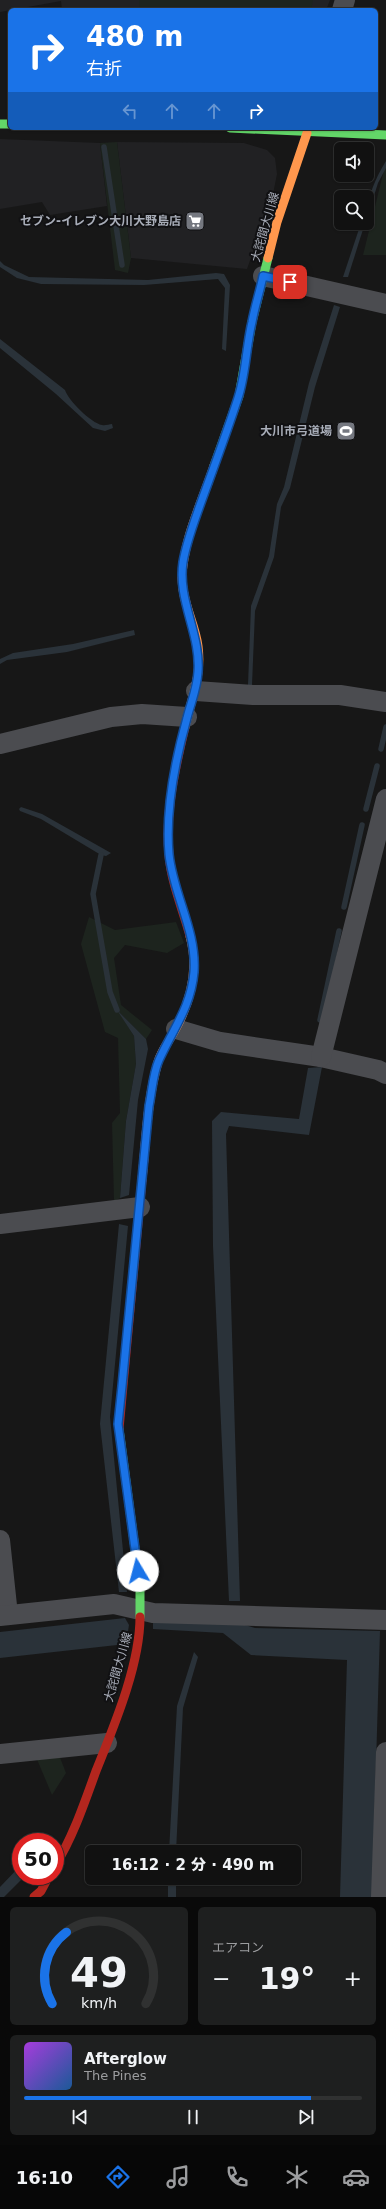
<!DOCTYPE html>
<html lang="ja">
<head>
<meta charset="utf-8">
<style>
  body { margin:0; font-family:"DejaVu Sans","Noto Sans JP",sans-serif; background:#1e1f1f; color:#f1f3f6; height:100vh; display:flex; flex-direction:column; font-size:15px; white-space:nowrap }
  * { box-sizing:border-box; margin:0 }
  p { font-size:13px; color:#9c9d9f }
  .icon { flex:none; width:22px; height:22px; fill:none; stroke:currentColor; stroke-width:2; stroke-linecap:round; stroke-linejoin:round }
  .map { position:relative; height:1897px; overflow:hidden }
  .side { display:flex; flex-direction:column; gap:10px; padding:10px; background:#090909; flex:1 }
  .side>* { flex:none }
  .banner { position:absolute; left:8px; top:8px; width:370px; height:122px; border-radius:6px; box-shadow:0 1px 3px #0004,0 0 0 1px #303131; background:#1a73e8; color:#fff; overflow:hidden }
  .buttons { position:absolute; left:334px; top:142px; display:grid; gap:8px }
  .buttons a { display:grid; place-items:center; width:40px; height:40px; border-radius:6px; background:#111; box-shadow:0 1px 3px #0004,0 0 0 1px #303131; font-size:20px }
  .speed { position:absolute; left:12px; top:1833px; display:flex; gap:8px; font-size:20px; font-weight:700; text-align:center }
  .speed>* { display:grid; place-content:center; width:52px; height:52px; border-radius:50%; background:#111; box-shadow:0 1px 3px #0004,0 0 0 1px #303131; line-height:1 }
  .speed .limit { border:6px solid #d22; background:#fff; color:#111 }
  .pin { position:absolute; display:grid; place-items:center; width:34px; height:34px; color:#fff; margin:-17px; border-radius:8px; box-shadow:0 2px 6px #0006 }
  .me { position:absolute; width:44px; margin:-22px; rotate:352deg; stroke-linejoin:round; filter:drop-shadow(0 0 3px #0008) }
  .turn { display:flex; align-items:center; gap:14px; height:84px; padding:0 12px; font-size:18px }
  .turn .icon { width:52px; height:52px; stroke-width:2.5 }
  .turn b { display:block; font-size:28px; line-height:34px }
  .lanes { display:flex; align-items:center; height:38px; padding:0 12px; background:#0003; justify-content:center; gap:20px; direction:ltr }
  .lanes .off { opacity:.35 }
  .big { font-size:30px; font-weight:800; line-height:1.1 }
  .side .card { flex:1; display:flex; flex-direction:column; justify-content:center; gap:6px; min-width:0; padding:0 14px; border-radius:6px; background:#1e1f1f }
  .side .dial { align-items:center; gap:0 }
  .dial svg { height:104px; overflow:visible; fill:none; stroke:#303131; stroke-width:7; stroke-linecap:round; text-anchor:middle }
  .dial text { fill:#f1f3f6; stroke:none }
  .song { display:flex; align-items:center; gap:12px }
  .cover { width:48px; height:48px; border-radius:6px; background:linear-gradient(135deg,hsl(280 70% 55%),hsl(210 70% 35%)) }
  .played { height:4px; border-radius:2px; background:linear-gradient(90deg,#1a73e8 85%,#303131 85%) }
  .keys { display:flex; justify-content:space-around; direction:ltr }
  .heat { display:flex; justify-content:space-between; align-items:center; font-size:22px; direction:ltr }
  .side .tiles { flex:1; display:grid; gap:10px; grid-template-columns:1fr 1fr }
  .card:last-child { grid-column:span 2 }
  .trip { position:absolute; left:85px; top:1845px; width:216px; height:40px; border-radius:6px; background:#111; box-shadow:0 1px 3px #0004,0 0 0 1px #303131; font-weight:800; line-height:40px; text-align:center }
  .menu { display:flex; height:64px; justify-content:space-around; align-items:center; background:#070707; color:#9c9d9f }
  .menu .icon { width:28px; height:28px }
  .menu .selected { color:#1a73e8 }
  .menu b { font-size:18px; color:#f1f3f6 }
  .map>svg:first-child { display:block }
  .built { fill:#212123 }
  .green { fill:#1d241e }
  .water { fill:#2a3239 }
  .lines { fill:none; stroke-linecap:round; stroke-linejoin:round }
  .stream { stroke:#2a3239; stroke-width:5.5 }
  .street { stroke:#4b4c50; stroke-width:20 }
  .fast { stroke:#63d668; stroke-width:9 }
  .slow { stroke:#ff974d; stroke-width:9 }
  .jam { stroke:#b3261e; stroke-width:9 }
  .route-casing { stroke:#114b97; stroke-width:10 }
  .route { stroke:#1a73e8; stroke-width:7 }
  .labels { text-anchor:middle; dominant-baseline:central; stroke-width:4; stroke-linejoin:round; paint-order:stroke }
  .poi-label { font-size:12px; font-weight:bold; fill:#a8adb8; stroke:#111113; text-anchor:end }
  .street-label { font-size:12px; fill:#a8adb8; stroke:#111113 }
</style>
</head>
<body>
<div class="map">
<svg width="386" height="1897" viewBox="0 0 386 1897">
  <rect width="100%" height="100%" fill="#171717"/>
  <!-- built -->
  <g class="built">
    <polygon points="0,0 330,0 326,10 62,10 61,1 0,12"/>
    <polygon points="0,139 100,143 107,206 50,215 42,202 0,209"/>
    <polygon points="117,142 244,143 267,150 275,158 277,174 273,194 247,269 131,258"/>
  </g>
  <!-- green -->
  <g class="green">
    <polygon points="139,0 313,0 311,10 140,10"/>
    <polygon points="117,142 131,258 128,273 115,270 100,143"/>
    <polygon points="386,162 386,255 363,255"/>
    <polygon points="89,917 115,930 176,922 184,943 167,953 125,945 114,958 121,1005 152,1030 146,1039 119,1012 134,1036 136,1064 126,1121 120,1198 114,1201 112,1123 120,1113 118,1038 105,1032 81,944"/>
    <polygon points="59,1755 66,1773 52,1795 36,1757"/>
  </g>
  <!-- water -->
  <g class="water">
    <path d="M 386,161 L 386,168 L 378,183 L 367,218 C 367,197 375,179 386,161 Z"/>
    <polygon points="361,223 365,223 348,277 343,277"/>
    <polygon points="0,261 4,265 29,277 148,280 216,273 224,274 230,285 226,351 222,349 225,288 218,279 144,285 41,284 17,278 0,267"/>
    <polygon points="334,305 340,307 315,387 290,488 281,507 274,557 255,611 252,685 248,685 251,606 269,556 277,504 284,487 309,383"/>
    <path d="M 0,339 L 65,390 C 68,400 91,423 102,425 C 105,426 109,424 112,424 L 113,428 L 105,431 L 93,428 L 56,394 L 0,348 Z"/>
    <polygon points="134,630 135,635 67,652 7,660 0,664 0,659 13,653 73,644"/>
    <polygon points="21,807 42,814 111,853 106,856 101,855 41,819 20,811 19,809"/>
    <polygon points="117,1010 146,1039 148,1049 138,1100 129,1195 120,1198 126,1121 136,1064 134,1036"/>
    <polygon points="322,1067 309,1135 229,1126 226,1134 240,1601 229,1601 213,1246 212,1121 221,1112 299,1119 308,1068"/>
    <polygon points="119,1224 128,1226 110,1417 127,1592 119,1592 100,1424"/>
    <polygon points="125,1618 129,1625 126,1644 0,1658 0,1632"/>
    <polygon points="153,1620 235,1622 255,1628 380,1631 372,1897 340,1897 347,1660 251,1655 223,1633 153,1629"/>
    <polygon points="194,1652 198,1657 183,1708 176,1852 169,1852 177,1706"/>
    <polygon points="21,1865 21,1876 25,1876 4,1897 0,1897 0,1887"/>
    <rect x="168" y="1878" width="8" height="19"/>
  </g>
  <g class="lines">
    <!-- stream -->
    <g class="stream">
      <polyline points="104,147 122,265"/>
      <polyline points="381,749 386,727"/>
      <polyline points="366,809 377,766"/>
      <polyline points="101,855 93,894 110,992 117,1010"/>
      <polyline points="344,907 362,825"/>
      <polyline points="320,1020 339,931"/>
    </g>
    <!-- street -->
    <g class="street">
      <polyline points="342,10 345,0"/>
      <polyline points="263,276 386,304"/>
      <polyline points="196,691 253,695 340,695 386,702"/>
      <polyline points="0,744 111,717 142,714 187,717"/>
      <polyline points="176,1029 220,1042 321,1057 378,1070 386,1074"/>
      <polyline points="321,1057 386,799"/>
      <polyline points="0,1224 140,1207"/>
      <polyline points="0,1540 8,1615"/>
      <polyline points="0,1616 114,1604 153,1613 386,1620"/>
      <polyline points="0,1754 107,1743"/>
      <polyline points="381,1897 386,1752"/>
    </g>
    <!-- fast -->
    <g class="fast">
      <polyline points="0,124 10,124"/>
      <polyline points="230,128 386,135"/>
      <polyline points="214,466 239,396 252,322 268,258"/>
      <polyline points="119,1429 140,1586 140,1617"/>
    </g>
    <!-- slow -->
    <g class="slow">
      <polyline points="268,258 277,222 307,133"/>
      <path d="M 185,727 C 191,699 202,677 198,646 C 195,623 182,602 182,578 C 183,540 202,502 214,466"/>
      <path d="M 142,1180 C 146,1141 147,1100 158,1062 C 161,1051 170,1040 175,1030 C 191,1001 199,968 190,936"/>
    </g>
    <!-- jam -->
    <g class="jam">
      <path d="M 185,727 C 175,769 165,812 169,855 C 171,882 183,910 190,936"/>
      <polyline points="119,1429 142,1180"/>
      <path d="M 55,1866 C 73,1837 84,1804 96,1771 C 114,1726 140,1665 140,1617"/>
      <polyline points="34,1897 41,1891 49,1876"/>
    </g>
  </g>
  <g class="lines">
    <defs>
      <path id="route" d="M 138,1571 L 118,1424 L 122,1386 L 149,1106 C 152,1091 153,1073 159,1060 C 173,1029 191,1007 194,972 C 197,931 173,894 169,854 C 165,809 175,761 187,718 C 191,702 197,689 198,672 C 201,634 177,600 183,562 C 186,544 193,525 199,508 C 212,472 226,435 238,398 C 246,374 246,347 252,322 C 255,306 260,291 263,276 L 290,282"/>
    </defs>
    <!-- route casing -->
    <use href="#route" class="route-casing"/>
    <!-- route -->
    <use href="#route" class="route"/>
  </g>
  <!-- icons -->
  <defs>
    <symbol id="supermarket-square" viewBox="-11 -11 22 22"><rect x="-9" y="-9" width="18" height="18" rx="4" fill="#757880" stroke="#111113"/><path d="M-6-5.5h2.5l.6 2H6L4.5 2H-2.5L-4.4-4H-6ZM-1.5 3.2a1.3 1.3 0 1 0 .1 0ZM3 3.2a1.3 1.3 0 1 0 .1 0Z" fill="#fff"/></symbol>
    <symbol id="stadium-square" viewBox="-11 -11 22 22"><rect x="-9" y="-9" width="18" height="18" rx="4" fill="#757880" stroke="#111113"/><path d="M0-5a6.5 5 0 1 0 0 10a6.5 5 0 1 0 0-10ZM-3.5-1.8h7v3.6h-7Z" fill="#fff"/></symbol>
  </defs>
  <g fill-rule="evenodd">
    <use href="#supermarket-square" x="184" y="210" width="22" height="22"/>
    <use href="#stadium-square" x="335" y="420" width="22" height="22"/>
  </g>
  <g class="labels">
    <!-- poi labels -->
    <g class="poi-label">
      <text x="181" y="221">セブン-イレブン大川大野島店</text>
      <text x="332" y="431">大川市弓道場</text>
    </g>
    <!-- street labels -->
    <g class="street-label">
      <text transform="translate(265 227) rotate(-74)">大詫間大川線</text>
      <text transform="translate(118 1667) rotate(-74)">大詫間大川線</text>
    </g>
  </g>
</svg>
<div class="buttons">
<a><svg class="icon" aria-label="sound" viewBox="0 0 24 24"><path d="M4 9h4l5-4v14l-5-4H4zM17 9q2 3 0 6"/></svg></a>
<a><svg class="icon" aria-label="search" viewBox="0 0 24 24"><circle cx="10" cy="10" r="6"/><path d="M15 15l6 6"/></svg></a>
</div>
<div class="speed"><div class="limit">50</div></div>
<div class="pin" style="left:290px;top:282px;background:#d93025"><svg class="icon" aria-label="arrive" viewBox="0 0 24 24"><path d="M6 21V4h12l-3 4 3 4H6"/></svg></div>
<svg class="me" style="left:138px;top:1571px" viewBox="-20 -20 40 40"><circle r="19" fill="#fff"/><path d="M0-13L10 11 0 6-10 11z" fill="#1a73e8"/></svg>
<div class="trip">16:12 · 2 分 · 490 m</div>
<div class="banner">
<div class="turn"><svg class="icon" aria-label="right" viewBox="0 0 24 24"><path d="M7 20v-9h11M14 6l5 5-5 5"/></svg><div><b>480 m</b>右折</div></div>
<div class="lanes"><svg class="icon off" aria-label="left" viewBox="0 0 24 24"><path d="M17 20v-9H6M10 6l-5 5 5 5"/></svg><svg class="icon off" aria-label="ahead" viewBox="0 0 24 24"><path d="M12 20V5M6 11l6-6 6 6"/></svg><svg class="icon off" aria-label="ahead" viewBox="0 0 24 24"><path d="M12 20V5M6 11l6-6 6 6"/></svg><svg class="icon" aria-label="right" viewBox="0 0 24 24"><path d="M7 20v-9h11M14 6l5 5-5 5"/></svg></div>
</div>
</div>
<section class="side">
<div class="tiles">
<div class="card dial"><svg viewBox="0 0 100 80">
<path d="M14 69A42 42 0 1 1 86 69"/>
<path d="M14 69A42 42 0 0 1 25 14" stroke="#1a73e8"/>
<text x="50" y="56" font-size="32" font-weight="700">49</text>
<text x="50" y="72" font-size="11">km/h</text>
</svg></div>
<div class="card"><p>エアコン</p>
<div class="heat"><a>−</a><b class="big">19°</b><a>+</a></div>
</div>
<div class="card">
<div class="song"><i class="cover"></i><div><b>Afterglow</b><p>The Pines</p></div></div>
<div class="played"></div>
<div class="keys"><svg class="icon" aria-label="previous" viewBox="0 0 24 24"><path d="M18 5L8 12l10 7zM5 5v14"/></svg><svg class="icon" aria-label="pause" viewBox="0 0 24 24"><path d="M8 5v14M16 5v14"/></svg><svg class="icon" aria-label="next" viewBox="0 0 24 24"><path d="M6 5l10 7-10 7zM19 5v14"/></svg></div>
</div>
</div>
</section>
<nav class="menu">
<b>16:10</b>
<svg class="icon selected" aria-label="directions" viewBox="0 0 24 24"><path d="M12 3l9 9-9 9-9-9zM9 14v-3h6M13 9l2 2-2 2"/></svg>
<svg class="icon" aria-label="music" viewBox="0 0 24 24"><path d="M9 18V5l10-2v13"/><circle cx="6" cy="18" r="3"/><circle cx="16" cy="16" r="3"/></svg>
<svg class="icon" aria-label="phone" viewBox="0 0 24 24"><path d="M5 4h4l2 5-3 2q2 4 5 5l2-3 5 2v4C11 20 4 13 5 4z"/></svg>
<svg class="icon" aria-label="climate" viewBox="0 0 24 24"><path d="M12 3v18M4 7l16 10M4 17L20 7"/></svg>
<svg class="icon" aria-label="car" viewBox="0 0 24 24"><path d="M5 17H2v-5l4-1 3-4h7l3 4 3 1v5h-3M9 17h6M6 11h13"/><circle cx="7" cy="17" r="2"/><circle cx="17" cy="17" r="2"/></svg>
</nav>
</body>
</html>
